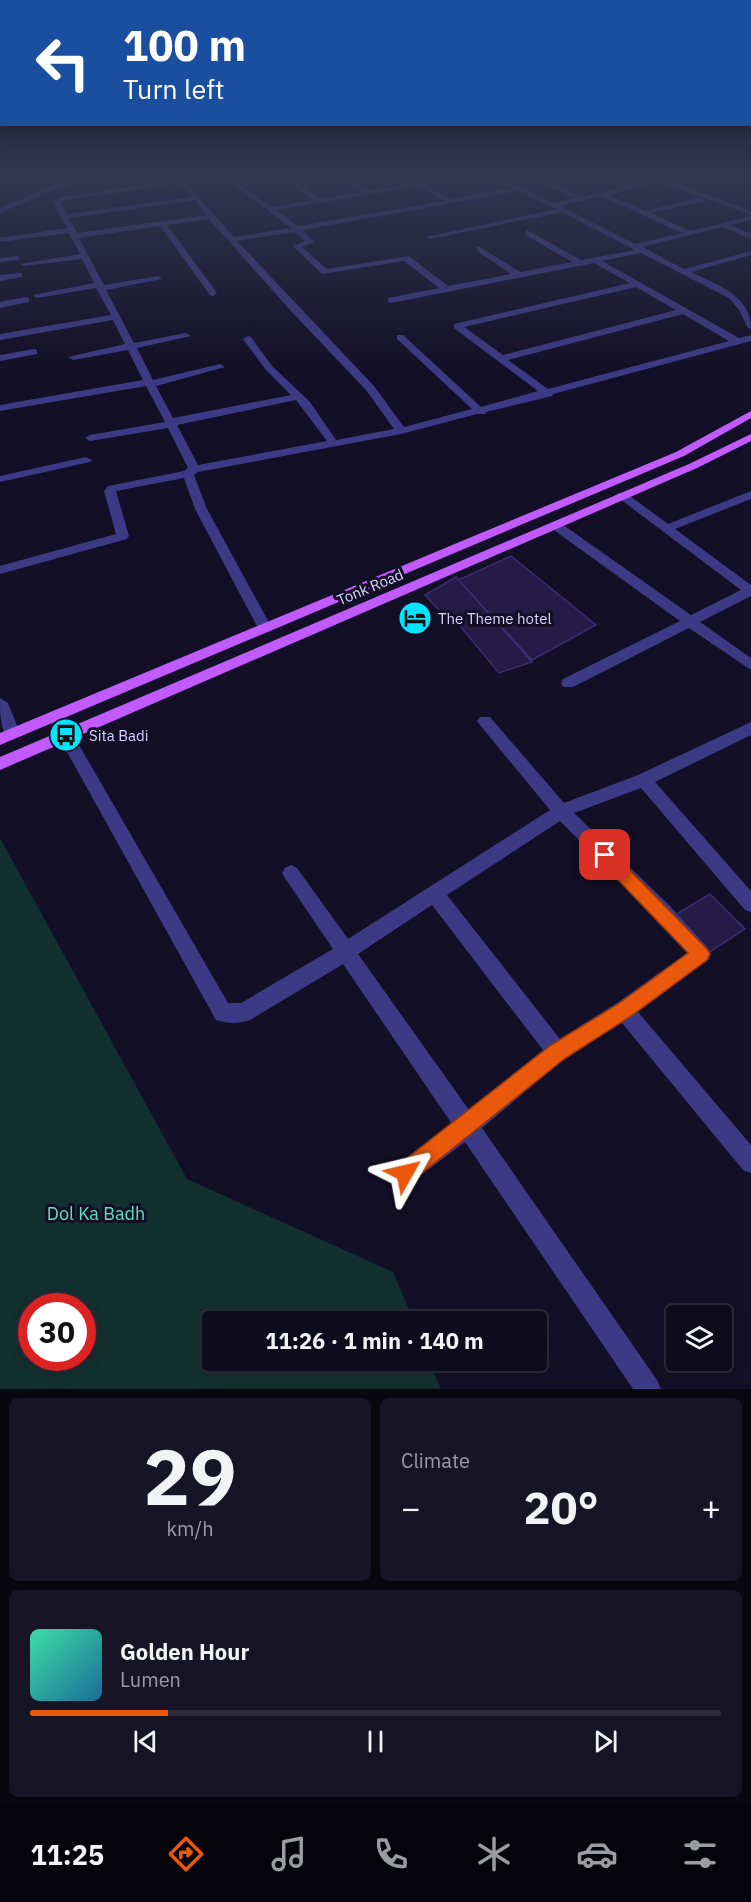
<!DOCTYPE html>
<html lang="en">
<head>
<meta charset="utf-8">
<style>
  body { margin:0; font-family:"IBM Plex Sans",sans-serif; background:#171425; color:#f1f3f6; height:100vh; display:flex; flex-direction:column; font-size:22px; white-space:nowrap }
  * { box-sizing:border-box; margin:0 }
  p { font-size:20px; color:#9b9ba3 }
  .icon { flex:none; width:33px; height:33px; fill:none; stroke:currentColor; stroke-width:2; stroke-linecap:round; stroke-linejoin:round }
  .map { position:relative; height:1389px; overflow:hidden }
  .sheet { display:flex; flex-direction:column; gap:9px; padding:9px; background:#08060f; flex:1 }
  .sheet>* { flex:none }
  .hud { position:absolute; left:0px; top:0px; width:752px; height:126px; box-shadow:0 3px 15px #0003,0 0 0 2px #2e2b3b; background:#1a4fa0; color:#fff; overflow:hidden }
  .buttons { position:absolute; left:666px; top:1305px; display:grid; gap:12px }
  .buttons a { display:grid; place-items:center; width:66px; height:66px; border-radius:6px; background:#0e0b1c; box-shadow:0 3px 15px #0003,0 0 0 2px #2e2b3b; font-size:30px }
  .speed { position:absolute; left:18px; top:1293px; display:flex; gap:12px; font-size:30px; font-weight:700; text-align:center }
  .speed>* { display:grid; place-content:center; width:78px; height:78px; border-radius:50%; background:#0e0b1c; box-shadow:0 3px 15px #0003,0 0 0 2px #2e2b3b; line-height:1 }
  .speed .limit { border:9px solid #d22; background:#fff; color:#111 }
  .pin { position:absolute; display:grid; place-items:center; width:51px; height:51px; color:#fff; margin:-26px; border-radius:12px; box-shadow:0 3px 9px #0006 }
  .me { position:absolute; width:66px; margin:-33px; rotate:53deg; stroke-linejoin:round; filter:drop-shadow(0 0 4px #0008) }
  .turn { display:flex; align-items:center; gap:21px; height:126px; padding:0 24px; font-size:27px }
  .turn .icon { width:78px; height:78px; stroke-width:2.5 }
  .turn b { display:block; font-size:42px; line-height:51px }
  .big { font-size:45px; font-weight:700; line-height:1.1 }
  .sheet .widget { flex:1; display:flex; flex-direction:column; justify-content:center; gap:9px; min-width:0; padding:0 21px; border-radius:9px; background:#171425 }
  .sheet .dial { align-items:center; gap:0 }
  .dial b { font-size:78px; line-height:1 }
  .song { display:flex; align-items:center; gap:18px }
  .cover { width:72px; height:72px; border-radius:9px; background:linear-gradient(135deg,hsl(160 70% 55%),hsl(200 70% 35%)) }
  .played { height:6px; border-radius:3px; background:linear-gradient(90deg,#ea580c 20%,#2e2b3b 20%) }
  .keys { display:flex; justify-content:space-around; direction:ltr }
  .heat { display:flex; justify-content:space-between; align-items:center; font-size:33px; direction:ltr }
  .sheet .tiles { flex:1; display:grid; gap:9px; grid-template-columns:1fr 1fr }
  .widget:last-child { grid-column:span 2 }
  .trip { position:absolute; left:202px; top:1311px; width:345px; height:60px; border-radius:6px; background:#0e0b1c; box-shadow:0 3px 15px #0003,0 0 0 2px #2e2b3b; font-weight:700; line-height:60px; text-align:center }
  .menu { display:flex; height:96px; justify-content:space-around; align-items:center; background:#06040b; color:#9b9ba3 }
  .menu .icon { width:42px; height:42px }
  .menu .current { color:#ea580c }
  .menu b { font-size:27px; color:#f1f3f6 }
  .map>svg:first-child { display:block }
  .green { fill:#12302f; fill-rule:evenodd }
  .building { fill:#241b47; stroke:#3b2d73; stroke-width:1.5 }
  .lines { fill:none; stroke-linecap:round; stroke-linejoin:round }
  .minor { fill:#3d3a85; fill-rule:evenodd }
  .major { fill:#c25bff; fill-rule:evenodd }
  .route { fill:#ea580c; stroke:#983908; stroke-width:1.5 }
  .labels { text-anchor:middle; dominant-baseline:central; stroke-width:6; stroke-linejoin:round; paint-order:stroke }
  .street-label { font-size:15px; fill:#d9d4ff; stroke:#130f26 }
  .poi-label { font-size:15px; fill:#d9d4ff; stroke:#130f26; text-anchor:start }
  .near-park-label { font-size:18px; fill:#5fe0c0; stroke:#130f26 }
</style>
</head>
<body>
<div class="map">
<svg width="751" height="1389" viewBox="0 0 751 1389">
  <rect width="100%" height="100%" fill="#130f26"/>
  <!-- green -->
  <path class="green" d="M 0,838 L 187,1179 L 393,1272 L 414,1321 L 213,1322 L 213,1360 L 429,1361 L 441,1389 L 0,1389 ZM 32,1306 L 82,1306 L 82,1358 L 32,1358 Z"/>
  <!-- building -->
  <g class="building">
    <polygon points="511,556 596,625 532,660 458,580"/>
    <polygon points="456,577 532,662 499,673 451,615 445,617 425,595"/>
    <polygon points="710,894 745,929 705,955 670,918"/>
  </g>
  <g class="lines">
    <!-- minor -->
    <g class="minor">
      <polygon points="135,176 145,178 65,185 0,213 0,208 64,181"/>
      <path d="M 283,176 L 291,176 L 319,199 L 360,192 L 339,176 L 347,176 L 367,191 L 414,183 L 409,179 L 412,177 L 451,199 L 512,188 L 499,182 L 501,179 L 554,203 L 572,198 L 531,176 L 540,176 L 580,197 L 624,187 L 601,176 L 611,176 L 631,186 L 656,180 L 647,176 L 657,176 L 751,211 L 751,215 L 704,198 L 704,201 L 651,213 L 690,231 L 751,216 L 751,220 L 730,225 L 751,234 L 751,239 L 722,227 L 642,247 L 684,269 L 751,251 L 751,255 L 691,272 C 717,285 751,295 751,329 L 748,328 L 739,310 L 729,298 L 641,253 L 602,261 L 739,338 L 751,335 L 751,341 L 553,394 L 552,396 L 486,412 L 485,414 L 477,414 L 401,434 L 198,472 L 194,475 L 207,509 L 272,628 L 270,631 L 260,631 L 258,628 L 195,509 L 184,478 L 116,491 L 129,536 L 127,539 L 0,574 L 0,566 L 116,534 L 104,491 L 108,486 L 184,471 L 188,468 L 168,428 L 90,441 L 85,438 L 90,435 L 165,422 L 146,386 L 0,411 L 0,405 L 143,380 L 128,350 L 73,360 L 68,357 L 125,344 L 113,320 L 0,340 L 0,334 L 111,315 L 96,288 L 37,298 L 33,295 L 94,283 L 82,259 L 24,266 L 20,264 L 80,254 L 69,233 L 0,242 L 0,238 L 67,228 L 53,202 L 61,197 L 182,179 L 234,237 L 291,228 L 234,185 L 239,184 L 271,207 L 312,200 ZM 661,182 L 701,197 L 645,211 L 609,195 ZM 180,183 L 192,197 L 67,214 L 61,203 L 65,200 ZM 419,186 L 444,201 L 298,226 L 276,210 ZM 518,191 L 556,209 L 426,237 L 430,239 L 562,212 L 635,250 L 581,260 L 527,230 L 524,234 L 572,262 L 520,272 L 480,247 L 477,247 L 477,251 L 511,274 L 448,286 L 409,256 L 327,269 L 302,247 L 314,242 L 303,230 ZM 601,196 L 682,233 L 635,244 L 560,206 ZM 195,200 L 206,215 L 77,233 L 69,218 ZM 209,219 L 290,310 L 366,390 L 394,429 L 336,440 L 310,402 L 272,366 L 251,337 L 248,336 L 243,339 L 266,370 L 291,395 L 173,418 L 156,386 L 225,367 L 220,364 L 153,380 L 137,348 L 191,336 L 186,333 L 134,343 L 106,290 L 162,279 L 158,276 L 104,285 L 79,238 L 160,226 L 210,295 L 213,296 L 217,293 L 167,225 ZM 295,232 L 305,241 L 293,246 L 322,274 L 404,261 L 439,288 L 388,298 L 388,302 L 391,303 L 594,263 L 630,283 L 454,324 L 454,328 L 538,391 L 481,407 L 403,335 L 397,335 L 397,339 L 472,409 L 404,427 L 374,386 L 237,241 ZM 636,287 L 676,310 L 503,355 L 464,327 ZM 683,314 L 729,341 L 548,389 L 508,360 ZM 296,400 L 327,441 L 198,465 L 177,425 Z"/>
      <polygon points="16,256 19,256 19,260 0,262 0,258"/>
      <polygon points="19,273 22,273 22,277 0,281 0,275"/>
      <polygon points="26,297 29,298 29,302 0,308 0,302"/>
      <polygon points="34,349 37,350 37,354 0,361 0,355"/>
      <polygon points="86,457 92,460 90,462 0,482 0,476"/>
      <polygon points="751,491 751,499 675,529 751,585 751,596 700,622 751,658 751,670 689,628 573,687 563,687 561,683 563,679 680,621 551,528 551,522 559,522 691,615 741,590 616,496 618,493 626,493 668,524"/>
      <path d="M 0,698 L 8,703 L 20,733 L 18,737 L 6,737 C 0,724 0,712 0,698 Z"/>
      <path d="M 55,710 L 60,712 L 228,1003 L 241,1003 L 333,949 L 285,878 L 282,873 L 285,868 L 291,865 L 297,868 L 348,939 L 550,810 L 480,725 L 477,721 L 480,717 L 490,717 L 564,803 L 638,775 L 751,722 L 751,735 L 655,782 L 751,891 L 751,912 L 745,910 L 641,788 L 574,813 L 669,905 L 708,948 L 711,954 L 708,960 L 638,1012 L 751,1145 L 751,1173 L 743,1170 L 622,1023 L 564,1059 L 482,1128 L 657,1380 L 661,1389 L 633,1389 L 465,1142 L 413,1181 L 405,1184 L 397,1181 L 394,1173 L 397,1165 L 452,1124 L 343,964 L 250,1020 C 239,1024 227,1024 216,1020 L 47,716 L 50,712 ZM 560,821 L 655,917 L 687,953 L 617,1003 L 560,1039 L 447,895 ZM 432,905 L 543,1050 L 469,1110 L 358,954 Z"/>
    </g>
    <!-- major -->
    <g class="major">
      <polygon points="751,411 751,418 684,456 0,745 0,733 676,452"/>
      <polygon points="751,434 751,441 697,468 0,770 0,757 689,464"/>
    </g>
  </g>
  <!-- sky -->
  <linearGradient id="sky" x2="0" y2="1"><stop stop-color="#0a0815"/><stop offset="0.47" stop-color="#333752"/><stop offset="1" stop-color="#333752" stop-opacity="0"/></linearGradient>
  <rect width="751" height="371" fill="url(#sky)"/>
  <!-- route -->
  <polygon class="route" points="605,849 611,851 707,949 710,954 707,960 631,1016 564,1059 412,1181 405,1184 397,1181 394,1173 397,1166 551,1045 618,1004 688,953 599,860 597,855 599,851"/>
  <!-- icons -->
  <defs>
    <symbol id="hotel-disc" viewBox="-11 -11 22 22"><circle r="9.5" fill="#00e5ff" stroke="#130f26"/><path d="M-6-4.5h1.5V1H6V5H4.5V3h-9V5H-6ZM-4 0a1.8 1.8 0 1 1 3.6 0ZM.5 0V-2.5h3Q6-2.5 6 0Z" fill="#111"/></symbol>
    <symbol id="bus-disc" viewBox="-11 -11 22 22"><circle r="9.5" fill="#00e5ff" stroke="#130f26"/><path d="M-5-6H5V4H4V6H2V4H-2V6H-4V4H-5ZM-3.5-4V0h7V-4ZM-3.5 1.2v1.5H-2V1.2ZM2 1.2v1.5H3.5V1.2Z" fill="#111"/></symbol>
  </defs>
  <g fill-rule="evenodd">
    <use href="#hotel-disc" x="396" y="599" width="38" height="38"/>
    <use href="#bus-disc" x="47" y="716" width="38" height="38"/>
  </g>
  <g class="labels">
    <!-- street labels -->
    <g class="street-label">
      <text transform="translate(370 587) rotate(-23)">Tonk Road</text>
    </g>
    <!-- poi labels -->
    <g class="poi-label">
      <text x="438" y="618">The Theme hotel</text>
      <text x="89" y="735">Sita Badi</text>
    </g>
    <!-- near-park labels -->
    <g class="near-park-label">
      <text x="96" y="1213">Dol Ka Badh</text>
    </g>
  </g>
</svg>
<div class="buttons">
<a><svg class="icon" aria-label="layers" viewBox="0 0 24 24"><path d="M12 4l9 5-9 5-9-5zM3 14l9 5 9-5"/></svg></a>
</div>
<div class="speed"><div class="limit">30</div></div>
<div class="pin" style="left:605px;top:855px;background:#d93025"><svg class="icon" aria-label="arrive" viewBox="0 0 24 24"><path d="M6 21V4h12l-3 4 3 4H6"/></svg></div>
<svg class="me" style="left:405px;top:1173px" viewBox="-20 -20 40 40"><path d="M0-17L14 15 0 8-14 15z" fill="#ea580c" stroke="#fff" stroke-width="4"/></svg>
<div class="trip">11:26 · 1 min · 140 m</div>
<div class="hud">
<div class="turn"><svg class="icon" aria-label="left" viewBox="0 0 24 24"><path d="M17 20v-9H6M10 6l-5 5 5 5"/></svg><div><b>100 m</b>Turn left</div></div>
</div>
</div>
<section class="sheet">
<div class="tiles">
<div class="widget dial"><b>29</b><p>km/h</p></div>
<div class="widget"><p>Climate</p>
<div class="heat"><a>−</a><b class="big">20°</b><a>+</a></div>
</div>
<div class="widget">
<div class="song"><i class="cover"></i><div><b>Golden Hour</b><p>Lumen</p></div></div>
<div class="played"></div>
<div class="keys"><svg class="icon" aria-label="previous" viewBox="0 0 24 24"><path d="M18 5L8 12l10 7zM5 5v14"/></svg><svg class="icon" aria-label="pause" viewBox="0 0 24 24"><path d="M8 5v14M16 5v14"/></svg><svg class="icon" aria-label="next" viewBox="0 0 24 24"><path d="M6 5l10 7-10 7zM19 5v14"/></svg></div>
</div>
</div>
</section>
<nav class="menu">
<b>11:25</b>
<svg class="icon current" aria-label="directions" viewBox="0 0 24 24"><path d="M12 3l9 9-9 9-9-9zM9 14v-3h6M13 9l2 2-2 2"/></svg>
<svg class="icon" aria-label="music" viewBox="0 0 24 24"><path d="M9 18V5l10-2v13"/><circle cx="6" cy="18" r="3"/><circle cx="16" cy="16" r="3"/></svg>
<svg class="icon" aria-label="phone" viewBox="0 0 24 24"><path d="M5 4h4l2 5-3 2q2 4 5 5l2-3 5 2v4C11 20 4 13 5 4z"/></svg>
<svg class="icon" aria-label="climate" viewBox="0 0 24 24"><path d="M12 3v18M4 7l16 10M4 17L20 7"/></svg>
<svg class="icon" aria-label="car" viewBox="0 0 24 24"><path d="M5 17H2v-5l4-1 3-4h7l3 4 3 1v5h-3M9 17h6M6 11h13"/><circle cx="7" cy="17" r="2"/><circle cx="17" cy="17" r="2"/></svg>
<svg class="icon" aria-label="filters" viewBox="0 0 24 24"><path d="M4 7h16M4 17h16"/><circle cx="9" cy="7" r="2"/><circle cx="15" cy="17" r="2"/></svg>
</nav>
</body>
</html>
